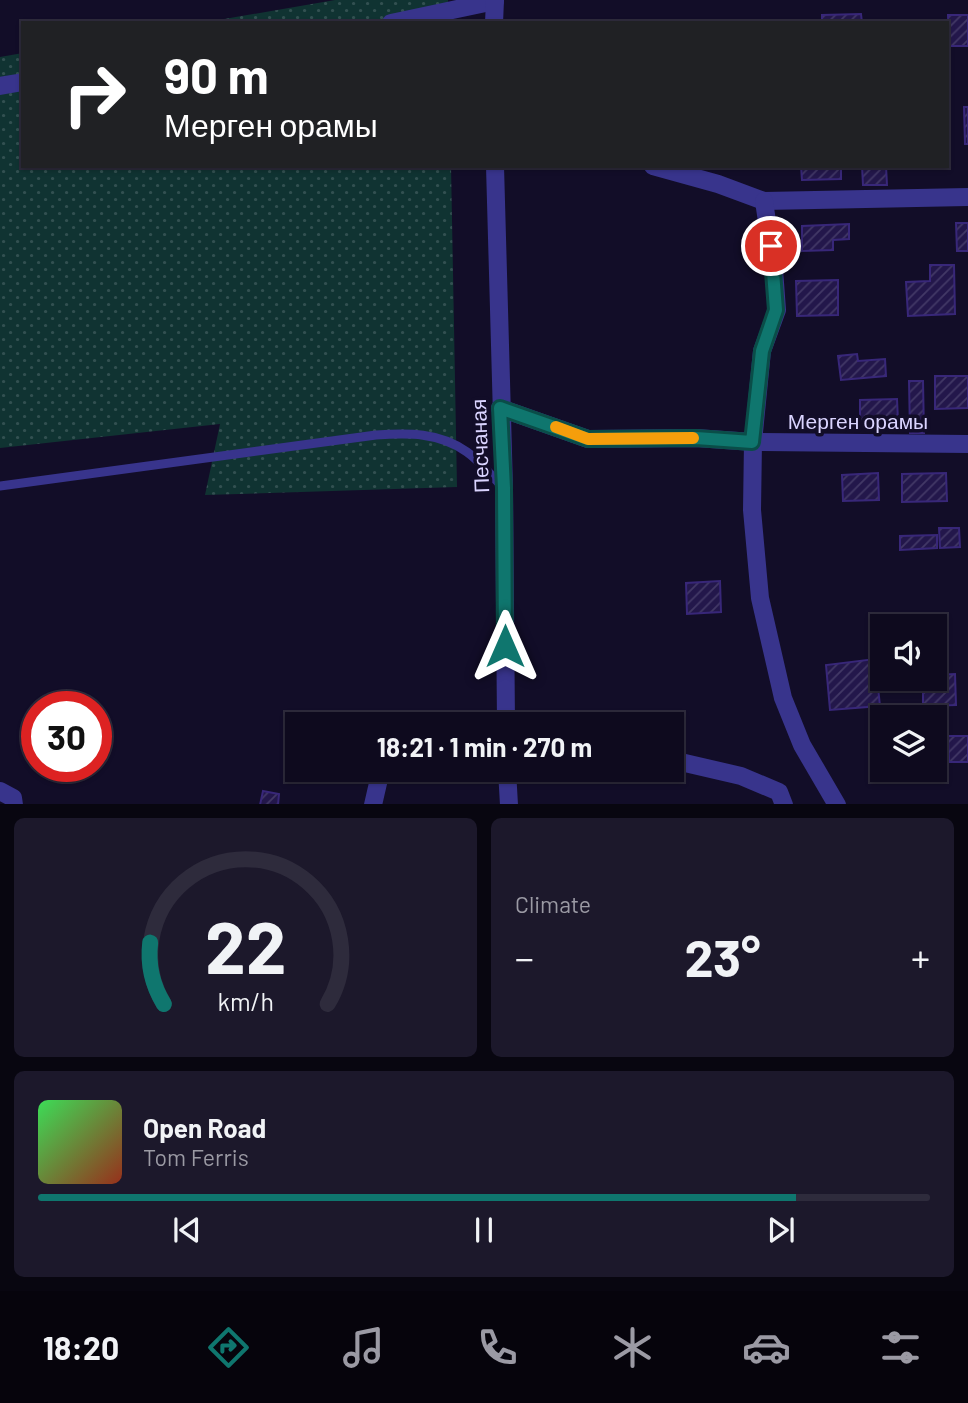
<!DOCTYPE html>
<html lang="en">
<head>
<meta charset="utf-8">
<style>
  body { margin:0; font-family:Barlow,sans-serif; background:#1c182b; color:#f1f3f6; height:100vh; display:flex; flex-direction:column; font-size:26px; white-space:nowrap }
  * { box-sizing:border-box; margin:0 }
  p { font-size:23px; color:#9b9aa4 }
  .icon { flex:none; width:38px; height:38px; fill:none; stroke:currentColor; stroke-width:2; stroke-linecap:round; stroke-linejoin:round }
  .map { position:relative; height:804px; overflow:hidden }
  .drawer { display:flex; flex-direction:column; gap:14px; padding:14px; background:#080610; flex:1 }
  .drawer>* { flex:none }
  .top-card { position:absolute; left:21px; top:21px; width:928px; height:147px; border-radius:0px; box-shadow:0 2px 5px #0004,0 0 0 2px #2e2b3c; background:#202124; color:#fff; overflow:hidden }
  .buttons { position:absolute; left:870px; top:614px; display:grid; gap:14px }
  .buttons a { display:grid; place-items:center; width:77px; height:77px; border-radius:0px; background:#0e0a1e; box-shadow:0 2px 5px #0004,0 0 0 2px #2e2b3c; font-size:35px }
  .speed { position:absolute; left:21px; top:691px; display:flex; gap:14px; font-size:35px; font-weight:700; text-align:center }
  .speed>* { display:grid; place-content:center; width:91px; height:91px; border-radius:50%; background:#0e0a1e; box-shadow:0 2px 5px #0004,0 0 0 2px #2e2b3c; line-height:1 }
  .speed .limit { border:10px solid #d22; background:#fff; color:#111 }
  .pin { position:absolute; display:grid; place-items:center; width:60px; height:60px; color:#fff; margin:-30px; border:4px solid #fff; border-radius:50%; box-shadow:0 2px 7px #0007 }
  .me { position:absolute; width:77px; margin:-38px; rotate:0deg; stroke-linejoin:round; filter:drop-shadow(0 0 5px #0008) }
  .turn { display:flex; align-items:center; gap:24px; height:147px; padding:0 28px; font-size:32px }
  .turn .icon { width:91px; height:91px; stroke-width:2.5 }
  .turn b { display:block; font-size:49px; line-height:60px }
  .big { font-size:52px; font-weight:700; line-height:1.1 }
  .drawer .widget { flex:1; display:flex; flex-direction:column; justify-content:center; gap:10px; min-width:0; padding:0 24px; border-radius:10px; background:#1c182b }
  .drawer .dial { align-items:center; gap:0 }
  .dial svg { height:182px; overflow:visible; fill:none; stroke:#2e2b3c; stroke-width:7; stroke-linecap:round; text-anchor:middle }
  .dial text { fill:#f1f3f6; stroke:none }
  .song { display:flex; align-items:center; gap:21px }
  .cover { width:84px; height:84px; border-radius:10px; background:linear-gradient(135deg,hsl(130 70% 55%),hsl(10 70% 35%)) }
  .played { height:7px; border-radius:4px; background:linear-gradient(90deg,#0f766e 85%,#2e2b3c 85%) }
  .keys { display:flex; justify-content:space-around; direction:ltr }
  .heat { display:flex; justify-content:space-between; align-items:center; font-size:38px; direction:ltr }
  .drawer .tiles { flex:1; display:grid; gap:14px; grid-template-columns:1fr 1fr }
  .widget:last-child { grid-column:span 2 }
  .trip { position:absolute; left:285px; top:712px; width:399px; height:70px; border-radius:0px; background:#0e0a1e; box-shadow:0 2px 5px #0004,0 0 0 2px #2e2b3c; font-weight:700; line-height:70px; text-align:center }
  .menu { display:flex; height:112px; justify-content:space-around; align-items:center; background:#06040c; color:#9b9aa4 }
  .menu .icon { width:49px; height:49px }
  .menu .on { color:#0f766e }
  .menu b { font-size:32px; color:#f1f3f6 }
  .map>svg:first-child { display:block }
  .grass { fill:url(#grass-dots) }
  .building { fill:url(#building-hatch); stroke:#382779; stroke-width:2 }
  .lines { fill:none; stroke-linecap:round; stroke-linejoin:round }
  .service { stroke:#38348c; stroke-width:9 }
  .minor { stroke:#38348c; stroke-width:18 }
  .route-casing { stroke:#0a4d48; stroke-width:18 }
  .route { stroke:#0f766e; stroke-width:12 }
  .slow { stroke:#f59e0b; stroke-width:12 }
  .labels { text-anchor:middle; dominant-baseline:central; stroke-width:7; stroke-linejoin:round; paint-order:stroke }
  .street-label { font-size:21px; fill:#dad4ff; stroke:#120d28 }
</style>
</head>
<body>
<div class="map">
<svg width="968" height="805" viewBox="0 0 968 805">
  <defs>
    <pattern id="grass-dots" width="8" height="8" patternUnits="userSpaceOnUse" patternTransform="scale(1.75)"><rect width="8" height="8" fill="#103332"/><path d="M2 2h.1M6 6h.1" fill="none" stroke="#325051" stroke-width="1.8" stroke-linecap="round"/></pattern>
    <pattern id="building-hatch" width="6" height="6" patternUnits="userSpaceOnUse" patternTransform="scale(1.75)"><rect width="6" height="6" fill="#23174b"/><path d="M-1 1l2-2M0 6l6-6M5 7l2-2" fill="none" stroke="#423866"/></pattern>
  </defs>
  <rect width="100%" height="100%" fill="#120d28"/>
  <!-- grass -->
  <g class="grass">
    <polygon points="335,0 448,0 448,23 201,23"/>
    <polygon points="23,53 23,166 451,166 457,487 205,495 220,424 0,448 0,57"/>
  </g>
  <!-- building -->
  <g class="building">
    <polygon points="861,14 862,23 822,23 822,15"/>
    <polygon points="948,15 968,15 968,46 949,46"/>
    <polygon points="964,107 968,107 968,144 965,144"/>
    <polygon points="801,166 841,166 841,179 802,180"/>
    <polygon points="862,166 886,166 887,185 863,185"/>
    <polygon points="956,223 968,223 968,251 957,251"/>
    <polygon points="849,224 849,239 833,240 833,250 802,251 802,226"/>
    <polygon points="930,265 954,265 955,314 908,316 906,282 930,281"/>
    <polygon points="838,280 838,315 797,316 796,281"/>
    <polygon points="857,354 858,361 885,359 886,376 841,380 838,356"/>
    <polygon points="935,376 968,376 968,408 935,409"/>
    <polygon points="909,381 923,381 924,433 910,433"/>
    <polygon points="897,399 898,421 860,422 860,400"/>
    <polygon points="878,473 879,500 843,501 842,475"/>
    <polygon points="946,473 947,501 902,502 902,474"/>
    <polygon points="939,528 959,528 960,547 940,548"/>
    <polygon points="937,535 937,548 900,550 900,536"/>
    <polygon points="720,581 721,612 687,614 686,583"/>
    <polygon points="875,659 880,706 830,710 826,665"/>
    <polygon points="955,674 956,705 923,706 923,679 934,679 934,675"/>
    <polygon points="948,736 968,736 968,762 949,762"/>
    <polygon points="263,791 279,794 278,805 260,805"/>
  </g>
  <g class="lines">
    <!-- service -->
    <path class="service" d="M 0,486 L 376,435 C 408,433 439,432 467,452 C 480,461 491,476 503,487"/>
    <!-- minor -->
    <g class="minor">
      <polyline points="391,23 495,1"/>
      <polyline points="494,23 495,0"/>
      <polyline points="0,86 23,82"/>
      <polyline points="495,166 504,488 506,724"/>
      <polyline points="653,166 718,184 764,201 968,197"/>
      <polyline points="764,201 774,269 777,310 762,351 753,442 752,510 760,598 783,698 802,745 837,805"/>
      <polyline points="500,408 588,439 696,438 753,442 968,444"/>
      <polyline points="672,760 741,776 779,792 784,805"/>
      <polyline points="507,770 509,805"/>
      <polyline points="0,791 13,798 14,805"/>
      <polyline points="373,805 381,770"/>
    </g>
  </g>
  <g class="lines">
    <defs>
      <polyline id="route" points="505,646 504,488 500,408 588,439 696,438 752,442 762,351 776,310 771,246"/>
    </defs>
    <!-- route casing -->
    <use href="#route" class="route-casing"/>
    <!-- route -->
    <use href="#route" class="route"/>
    <!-- slow -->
    <polyline class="slow" points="556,427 588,439 693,438"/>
  </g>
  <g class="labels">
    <!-- street labels -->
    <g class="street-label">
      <text x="858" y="420">Мерген орамы</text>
      <text transform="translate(479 446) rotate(-92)">Песчаная</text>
    </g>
  </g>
</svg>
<div class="buttons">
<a><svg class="icon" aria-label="sound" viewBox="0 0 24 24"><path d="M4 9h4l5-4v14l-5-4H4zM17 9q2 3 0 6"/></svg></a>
<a><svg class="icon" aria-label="layers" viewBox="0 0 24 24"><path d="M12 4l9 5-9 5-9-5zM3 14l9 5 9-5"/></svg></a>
</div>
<div class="speed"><div class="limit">30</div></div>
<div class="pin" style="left:771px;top:246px;background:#d93025"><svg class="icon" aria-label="arrive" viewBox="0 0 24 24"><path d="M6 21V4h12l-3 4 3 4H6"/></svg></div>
<svg class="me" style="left:505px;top:646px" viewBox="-20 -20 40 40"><path d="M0-17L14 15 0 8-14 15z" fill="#0f766e" stroke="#fff" stroke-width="4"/></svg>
<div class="trip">18:21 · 1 min · 270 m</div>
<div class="top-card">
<div class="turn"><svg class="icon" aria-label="right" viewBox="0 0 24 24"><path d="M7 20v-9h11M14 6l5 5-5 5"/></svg><div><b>90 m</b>Мерген орамы</div></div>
</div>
</div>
<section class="drawer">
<div class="tiles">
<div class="widget dial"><svg viewBox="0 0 100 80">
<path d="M14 69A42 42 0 1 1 86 69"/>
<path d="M14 69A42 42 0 0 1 8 42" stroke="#0f766e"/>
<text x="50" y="56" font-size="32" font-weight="700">22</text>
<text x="50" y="72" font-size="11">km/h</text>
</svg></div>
<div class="widget"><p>Climate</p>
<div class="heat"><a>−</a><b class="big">23°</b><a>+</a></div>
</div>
<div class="widget">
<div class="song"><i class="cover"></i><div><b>Open Road</b><p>Tom Ferris</p></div></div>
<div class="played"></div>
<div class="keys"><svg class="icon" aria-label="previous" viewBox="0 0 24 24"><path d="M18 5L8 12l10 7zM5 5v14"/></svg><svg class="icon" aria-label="pause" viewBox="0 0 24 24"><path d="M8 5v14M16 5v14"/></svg><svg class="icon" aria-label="next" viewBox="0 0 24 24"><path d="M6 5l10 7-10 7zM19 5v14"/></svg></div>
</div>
</div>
</section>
<nav class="menu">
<b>18:20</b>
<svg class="icon on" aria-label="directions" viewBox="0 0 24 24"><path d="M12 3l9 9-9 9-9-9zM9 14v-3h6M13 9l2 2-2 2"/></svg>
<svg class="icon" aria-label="music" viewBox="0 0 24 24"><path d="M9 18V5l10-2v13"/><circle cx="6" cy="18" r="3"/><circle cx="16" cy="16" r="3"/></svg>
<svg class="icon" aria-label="phone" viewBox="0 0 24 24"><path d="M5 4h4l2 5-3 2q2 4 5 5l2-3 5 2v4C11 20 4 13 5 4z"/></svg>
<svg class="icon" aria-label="climate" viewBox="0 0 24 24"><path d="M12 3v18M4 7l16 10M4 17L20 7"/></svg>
<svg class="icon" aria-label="car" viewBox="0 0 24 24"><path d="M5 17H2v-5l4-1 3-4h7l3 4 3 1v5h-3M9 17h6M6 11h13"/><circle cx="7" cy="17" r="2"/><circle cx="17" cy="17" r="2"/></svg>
<svg class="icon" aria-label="filters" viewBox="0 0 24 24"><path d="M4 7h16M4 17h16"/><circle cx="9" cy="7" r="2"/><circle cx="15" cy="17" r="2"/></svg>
</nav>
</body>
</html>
